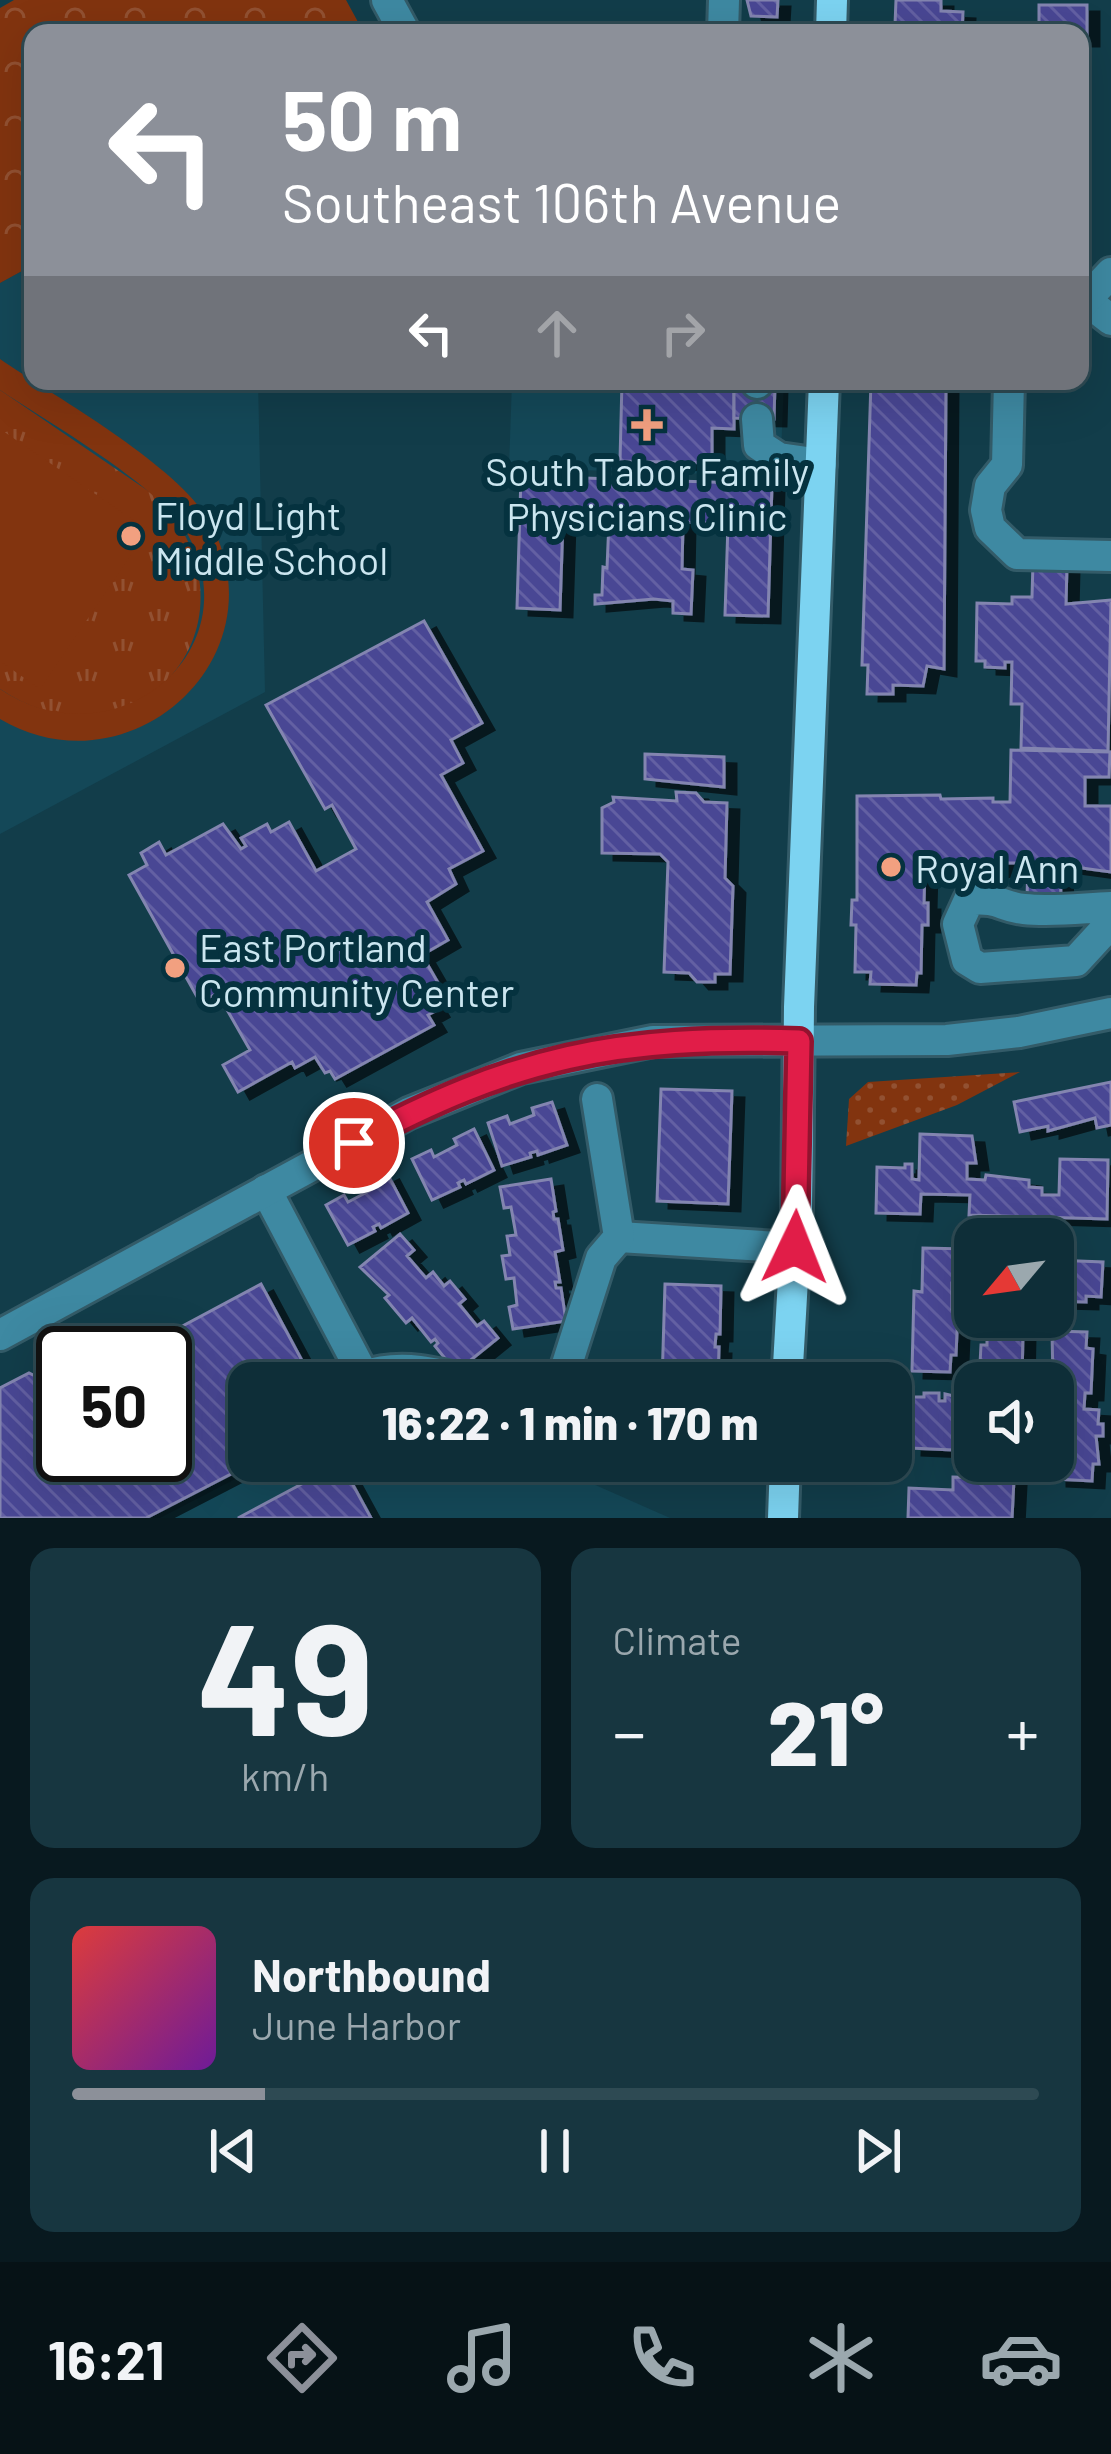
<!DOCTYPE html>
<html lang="en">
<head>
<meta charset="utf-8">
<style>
  body { margin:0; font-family:Barlow,sans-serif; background:#173640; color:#f1f3f6; height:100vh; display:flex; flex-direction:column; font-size:45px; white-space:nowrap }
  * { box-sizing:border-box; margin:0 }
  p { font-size:39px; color:#9ba8ae }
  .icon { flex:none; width:66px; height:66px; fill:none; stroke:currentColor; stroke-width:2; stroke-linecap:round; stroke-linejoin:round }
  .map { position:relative; height:1518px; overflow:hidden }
  .drawer { display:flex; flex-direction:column; gap:30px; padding:30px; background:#08191f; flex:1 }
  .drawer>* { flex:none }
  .hud { position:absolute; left:24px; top:24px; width:1065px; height:366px; border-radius:24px; box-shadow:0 12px 48px #0002,0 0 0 3px #2e4a53; background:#8c9099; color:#fff; overflow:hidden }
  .needle { width:78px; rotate:241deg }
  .fabs { position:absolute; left:954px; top:1218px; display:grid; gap:24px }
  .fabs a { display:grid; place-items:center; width:120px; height:120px; border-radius:24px; background:#0e2e38; box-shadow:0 12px 48px #0002,0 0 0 3px #2e4a53; font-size:60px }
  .speed { position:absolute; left:36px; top:1326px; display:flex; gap:24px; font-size:60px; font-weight:700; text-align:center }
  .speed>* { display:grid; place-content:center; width:156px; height:156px; border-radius:50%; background:#0e2e38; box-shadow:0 12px 48px #0002,0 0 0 3px #2e4a53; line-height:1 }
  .speed .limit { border:6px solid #111; border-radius:18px; background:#fff; color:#111 }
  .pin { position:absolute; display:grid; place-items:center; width:102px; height:102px; color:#fff; margin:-51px; border:6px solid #fff; border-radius:50%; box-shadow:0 3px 12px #0007 }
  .me { position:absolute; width:132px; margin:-66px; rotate:2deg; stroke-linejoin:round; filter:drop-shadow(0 0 9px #0008) }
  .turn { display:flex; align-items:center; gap:42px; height:252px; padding:0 60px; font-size:54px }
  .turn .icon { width:156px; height:156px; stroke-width:2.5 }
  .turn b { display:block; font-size:84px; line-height:102px }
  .lanes { display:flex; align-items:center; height:114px; padding:0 60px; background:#0003; justify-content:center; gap:60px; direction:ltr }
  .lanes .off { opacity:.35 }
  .big { font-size:90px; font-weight:800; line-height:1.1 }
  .drawer .card { flex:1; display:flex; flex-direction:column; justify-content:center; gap:18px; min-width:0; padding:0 42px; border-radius:24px; background:#173640 }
  .drawer .dial { align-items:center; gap:0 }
  .dial b { font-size:156px; line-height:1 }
  .song { display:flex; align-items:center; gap:36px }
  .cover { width:144px; height:144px; border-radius:18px; background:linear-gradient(135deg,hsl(0 70% 55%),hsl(280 70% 35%)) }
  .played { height:12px; border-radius:6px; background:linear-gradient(90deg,#8c9099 20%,#2e4a53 20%) }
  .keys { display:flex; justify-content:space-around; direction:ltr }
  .heat { display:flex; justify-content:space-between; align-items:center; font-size:66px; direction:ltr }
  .drawer .tiles { flex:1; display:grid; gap:30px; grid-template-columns:1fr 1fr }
  .card:last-child { grid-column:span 2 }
  .trip { position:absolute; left:228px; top:1362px; width:684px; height:120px; border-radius:24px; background:#0e2e38; box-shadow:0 12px 48px #0002,0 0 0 3px #2e4a53; font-weight:800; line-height:120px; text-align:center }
  .tab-bar { display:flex; height:192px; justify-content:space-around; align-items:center; background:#061216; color:#9ba8ae }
  .tab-bar .icon { width:84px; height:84px }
  .tab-bar .active { color:#8c9099 }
  .tab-bar b { font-size:54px; color:#f1f3f6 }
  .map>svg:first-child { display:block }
  .built { fill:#144858 }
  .grass { fill:url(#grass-tufts) }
  .park { fill:url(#park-crowns) }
  .garden { fill:url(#garden-dots) }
  .pitch { fill:#82340f }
  .building { fill:url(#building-back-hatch); stroke:#8385b0; stroke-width:3; filter:url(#shadow) }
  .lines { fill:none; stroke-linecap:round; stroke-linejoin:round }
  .minor-casing { stroke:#335b68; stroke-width:36 }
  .major-casing { stroke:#335b68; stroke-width:36 }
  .minor { stroke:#3e89a2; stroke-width:30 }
  .major { stroke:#7cd3f1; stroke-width:30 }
  .route-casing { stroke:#92132f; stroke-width:30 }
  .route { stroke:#e11d48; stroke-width:21 }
  .poi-dot { fill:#f2a080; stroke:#05323f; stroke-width:4.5 }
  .labels { text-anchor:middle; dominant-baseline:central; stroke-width:12; stroke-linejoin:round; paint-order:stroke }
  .poi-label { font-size:39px; fill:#cbe6f0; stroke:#05323f; text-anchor:start }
</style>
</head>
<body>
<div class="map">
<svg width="1111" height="1518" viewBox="0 0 1111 1518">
  <defs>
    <pattern id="grass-tufts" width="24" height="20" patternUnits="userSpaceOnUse" patternTransform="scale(3)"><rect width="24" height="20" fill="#82340f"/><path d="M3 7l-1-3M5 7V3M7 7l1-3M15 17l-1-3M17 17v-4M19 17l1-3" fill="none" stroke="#925132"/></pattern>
    <pattern id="park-crowns" width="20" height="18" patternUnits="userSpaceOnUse" patternTransform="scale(3)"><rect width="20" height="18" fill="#82340f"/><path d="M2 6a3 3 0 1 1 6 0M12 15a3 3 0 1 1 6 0" fill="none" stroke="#925132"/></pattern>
    <pattern id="garden-dots" width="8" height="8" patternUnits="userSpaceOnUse" patternTransform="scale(3)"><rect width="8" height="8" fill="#82340f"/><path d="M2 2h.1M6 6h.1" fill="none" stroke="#925132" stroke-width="1.8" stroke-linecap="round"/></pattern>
    <pattern id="building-back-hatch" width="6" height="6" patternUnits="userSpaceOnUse" patternTransform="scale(3)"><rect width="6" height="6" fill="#4a4694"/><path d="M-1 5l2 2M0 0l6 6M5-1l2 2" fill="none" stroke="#6361a3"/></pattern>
    <filter id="shadow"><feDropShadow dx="12" dy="7" stdDeviation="0" flood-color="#0009"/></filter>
  </defs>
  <rect width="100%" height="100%" fill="#123d4a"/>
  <!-- built -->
  <g class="built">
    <polygon points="33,265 33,381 258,381 265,692 0,834 0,283"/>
    <polygon points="512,381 784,381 780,476 509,468"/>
    <polygon points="270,1461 541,1461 670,1518 160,1518"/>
  </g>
  <!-- grass -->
  <path class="grass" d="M 0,390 L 160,499 C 271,626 133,779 0,689 Z"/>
  <!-- park -->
  <polygon class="park" points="14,0 346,0 364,33 33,33 33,265 0,283 0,8"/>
  <!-- garden -->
  <polygon class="garden" points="1020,1072 957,1105 846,1146 849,1099 868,1082"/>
  <!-- pitch -->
  <g class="pitch">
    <path d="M 0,359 C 58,399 184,468 213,528 C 279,662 127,794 0,719 L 0,689 C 113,765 252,654 188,535 C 161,486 49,423 0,390 Z"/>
    <polygon points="0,429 148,530 40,689 0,661"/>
  </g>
  <!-- building -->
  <g class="building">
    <polygon points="747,0 778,0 777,17 751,16"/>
    <polygon points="896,0 941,0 941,11 963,12 962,33 902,33 903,25 895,25"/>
    <polygon points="1039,5 1087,5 1087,39 1080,39 1080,33 1039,33"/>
    <polygon points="622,381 734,381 734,429 712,428 712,463 620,461"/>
    <polygon points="871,381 946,381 944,669 927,666 923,686 893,685 893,694 867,694 868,665 862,665"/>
    <polygon points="734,382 775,383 774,419 734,418"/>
    <polygon points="521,476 772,484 768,616 725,615 728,524 683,522 682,569 693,570 691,614 673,613 673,601 654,599 595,604 595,595 602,595 603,567 607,568 609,521 563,519 560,610 517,608"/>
    <polygon points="1033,563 1067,564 1066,604 1111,600 1108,751 1021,748 1022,704 1011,704 1012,662 1005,662 1005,668 985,667 985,661 976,661 977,603 1012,604 1012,597 1032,597"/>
    <polygon points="424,621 482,723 451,740 463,763 441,775 483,851 449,869 456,884 427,902 448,940 422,955 441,988 428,995 437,1010 428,1015 434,1025 335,1079 330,1071 325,1073 315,1057 295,1068 292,1062 238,1092 223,1065 250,1050 222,1001 229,998 224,990 200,1002 129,875 147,865 141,853 159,842 166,855 223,824 241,849 246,846 241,838 267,824 271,832 289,822 316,871 356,849 332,805 325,809 266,705"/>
    <polygon points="1011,750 1110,752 1109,777 1085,777 1085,806 1111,806 1111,872 1060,865 1061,899 1027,898 1028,863 1006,863 1006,868 989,871 925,865 924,903 928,903 928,925 922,925 921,973 917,973 916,985 870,984 871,972 855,972 856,925 851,925 852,900 857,900 857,796 940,795 941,799 993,798 993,802 1010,802"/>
    <polygon points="645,754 724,757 724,787 645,779"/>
    <polygon points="676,792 696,793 704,802 727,803 725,878 733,886 730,974 715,974 715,982 697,982 689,973 664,972 668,862 660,854 602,853 602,808 614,802 613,797 677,801"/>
    <polygon points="1111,1082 1111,1125 1097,1128 1095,1118 1048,1131 1048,1126 1020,1132 1014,1102"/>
    <polygon points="661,1089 732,1091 728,1204 657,1201"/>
    <polygon points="552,1102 567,1145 538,1155 537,1151 530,1153 531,1157 502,1166 488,1123 507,1116 510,1124 534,1115 532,1108"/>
    <polygon points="474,1129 494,1170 466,1184 464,1180 458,1183 460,1187 432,1200 412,1159 431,1150 434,1157 457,1145 454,1139"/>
    <polygon points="920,1134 972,1136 976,1163 967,1163 967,1179 985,1180 986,1175 1029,1180 1029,1187 1042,1188 1042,1195 1059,1195 1060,1159 1108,1160 1107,1219 969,1215 970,1195 921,1194 920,1214 876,1213 877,1167 905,1168 905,1164 912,1164 912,1179 919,1180"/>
    <polygon points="387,1173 408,1213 381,1228 379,1224 373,1227 375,1231 348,1245 326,1205 344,1195 348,1202 371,1190 367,1183"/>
    <polygon points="551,1179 556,1211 553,1212 554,1219 558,1219 563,1250 555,1252 560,1282 555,1282 556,1288 561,1288 566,1321 513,1329 509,1307 517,1305 514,1278 506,1279 502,1256 510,1255 507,1236 516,1235 511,1207 504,1208 500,1187"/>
    <polygon points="400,1234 414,1250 407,1256 426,1278 433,1272 444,1286 450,1281 465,1299 459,1304 477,1326 484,1321 498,1338 456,1372 435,1346 438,1343 435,1339 431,1342 412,1318 406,1323 385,1298 389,1295 360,1267"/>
    <polygon points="967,1243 975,1244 975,1294 965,1293 965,1283 952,1283 952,1309 958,1309 956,1355 951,1355 950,1372 912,1371 914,1291 922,1292 923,1248 967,1249"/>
    <polygon points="1053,1260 1103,1262 1101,1297 1086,1296 1086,1302 1053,1301"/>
    <polygon points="261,1284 314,1383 249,1383 249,1461 256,1461 146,1518 0,1518 0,1388 29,1373 47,1382 59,1376 55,1359 63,1354 63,1455 165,1455 165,1353 132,1353"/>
    <polygon points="665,1284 721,1286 720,1334 716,1334 715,1347 719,1347 718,1383 662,1383"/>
    <polygon points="987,1329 1023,1330 1022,1383 979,1383 981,1345 987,1345"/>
    <polygon points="1052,1331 1087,1332 1086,1348 1093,1349 1091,1393 1085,1393 1084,1409 1099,1410 1098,1424 1103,1424 1103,1436 1096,1436 1099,1464 1093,1464 1092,1481 1055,1479"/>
    <polygon points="98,1336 109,1353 66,1353"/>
    <polygon points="924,1393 939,1393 939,1401 945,1401 945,1394 971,1400 975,1451 910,1448 912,1397 924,1397"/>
    <polygon points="341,1463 371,1518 238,1518"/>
    <polygon points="953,1477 1014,1479 1012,1518 908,1518 909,1488 953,1490"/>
  </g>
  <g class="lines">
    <defs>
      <g id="minor">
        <polyline points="387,0 405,33"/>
        <polyline points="723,33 724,0"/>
        <polyline points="1080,296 1111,320"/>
        <polyline points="1080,306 1111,273"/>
        <polyline points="1009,381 1007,465 990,486 986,510 990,528 1017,554 1111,556"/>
        <polyline points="757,383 757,381"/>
        <polyline points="757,419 759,445 779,458 821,464"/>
        <path d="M 1111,907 C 1083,908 1052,912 1024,909 C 1001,907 1000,897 969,900 L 958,924 L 967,960 L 980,968 L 1076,961 L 1111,923"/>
        <path d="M 266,1190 L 364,1376 C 401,1363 438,1373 474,1383"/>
        <polyline points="619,1237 795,1248"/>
        <polyline points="0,1335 409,1113 521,1068 653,1041 947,1040 1019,1032 1111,1013"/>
        <polyline points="561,1383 601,1258 619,1237 597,1099"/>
      </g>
      <g id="major">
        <polyline points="831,33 832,0"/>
        <polyline points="787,1383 797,1210 799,1007 824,381"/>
        <polyline points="783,1518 785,1461"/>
      </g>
    </defs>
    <!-- minor casing -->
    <use href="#minor" class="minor-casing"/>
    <!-- major casing -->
    <use href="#major" class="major-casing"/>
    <!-- minor -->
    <use href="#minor" class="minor"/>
    <!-- major -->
    <use href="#major" class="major"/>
  </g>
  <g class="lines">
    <defs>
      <path id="route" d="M 354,1143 C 515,1056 617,1036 799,1041 L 795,1247"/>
    </defs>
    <!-- route casing -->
    <use href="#route" class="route-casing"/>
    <!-- route -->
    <use href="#route" class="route"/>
  </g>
  <!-- markers -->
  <g class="poi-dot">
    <path d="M641 407h12v12h12v12h-12v12h-12v-12h-12v-12h12z"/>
    <circle cx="131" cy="536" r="12"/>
    <circle cx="891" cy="867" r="12"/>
    <circle cx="175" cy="968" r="12"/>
  </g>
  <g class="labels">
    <!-- poi labels -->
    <g class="poi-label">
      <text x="647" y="470" text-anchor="middle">South Tabor Family<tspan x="647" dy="45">Physicians Clinic</tspan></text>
      <text x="155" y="514">Floyd Light<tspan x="155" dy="45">Middle School</tspan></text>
      <text x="915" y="867">Royal Ann</text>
      <text x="199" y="946">East Portland<tspan x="199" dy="45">Community Center</tspan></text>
    </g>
  </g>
</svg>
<div class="fabs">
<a><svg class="needle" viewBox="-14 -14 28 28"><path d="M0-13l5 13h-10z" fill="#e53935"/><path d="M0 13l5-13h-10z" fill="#9ba8ae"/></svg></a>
<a><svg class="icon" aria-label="sound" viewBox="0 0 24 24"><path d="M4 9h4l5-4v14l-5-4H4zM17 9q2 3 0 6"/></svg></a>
</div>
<div class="speed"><div class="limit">50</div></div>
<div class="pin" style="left:354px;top:1143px;background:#d93025"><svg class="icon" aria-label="arrive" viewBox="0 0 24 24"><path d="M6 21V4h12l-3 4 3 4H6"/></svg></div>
<svg class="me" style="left:795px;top:1247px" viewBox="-20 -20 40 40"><path d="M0-17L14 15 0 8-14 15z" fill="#e11d48" stroke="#fff" stroke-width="4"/></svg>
<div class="trip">16:22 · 1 min · 170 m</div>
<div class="hud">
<div class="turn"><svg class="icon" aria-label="left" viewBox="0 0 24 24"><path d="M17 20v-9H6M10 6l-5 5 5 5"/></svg><div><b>50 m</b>Southeast 106th Avenue</div></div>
<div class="lanes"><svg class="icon" aria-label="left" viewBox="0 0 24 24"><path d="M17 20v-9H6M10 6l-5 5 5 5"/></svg><svg class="icon off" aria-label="ahead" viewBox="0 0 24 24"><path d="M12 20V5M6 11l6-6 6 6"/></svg><svg class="icon off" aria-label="right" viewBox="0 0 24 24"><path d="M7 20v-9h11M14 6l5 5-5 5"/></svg></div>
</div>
</div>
<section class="drawer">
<div class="tiles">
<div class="card dial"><b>49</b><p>km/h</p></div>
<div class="card"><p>Climate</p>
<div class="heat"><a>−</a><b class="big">21°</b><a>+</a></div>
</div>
<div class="card">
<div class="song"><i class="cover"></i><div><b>Northbound</b><p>June Harbor</p></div></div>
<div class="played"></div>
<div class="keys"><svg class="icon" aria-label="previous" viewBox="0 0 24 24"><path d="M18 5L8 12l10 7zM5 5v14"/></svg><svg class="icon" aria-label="pause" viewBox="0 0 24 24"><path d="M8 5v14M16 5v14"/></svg><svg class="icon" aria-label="next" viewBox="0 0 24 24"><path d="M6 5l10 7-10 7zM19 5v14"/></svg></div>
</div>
</div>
</section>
<nav class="tab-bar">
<b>16:21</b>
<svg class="icon active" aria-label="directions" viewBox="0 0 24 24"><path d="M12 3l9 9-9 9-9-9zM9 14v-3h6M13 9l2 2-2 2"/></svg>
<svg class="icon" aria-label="music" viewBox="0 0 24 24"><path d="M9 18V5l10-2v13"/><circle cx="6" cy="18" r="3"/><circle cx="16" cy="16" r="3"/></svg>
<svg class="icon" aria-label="phone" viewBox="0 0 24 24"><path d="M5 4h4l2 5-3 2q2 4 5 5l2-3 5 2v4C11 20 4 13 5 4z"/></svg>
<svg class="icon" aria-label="climate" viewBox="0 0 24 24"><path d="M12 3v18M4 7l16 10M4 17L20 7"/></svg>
<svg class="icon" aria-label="car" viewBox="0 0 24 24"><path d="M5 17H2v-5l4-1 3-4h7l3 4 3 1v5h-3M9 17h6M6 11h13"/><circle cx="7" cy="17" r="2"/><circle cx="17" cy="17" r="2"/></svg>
</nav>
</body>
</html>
